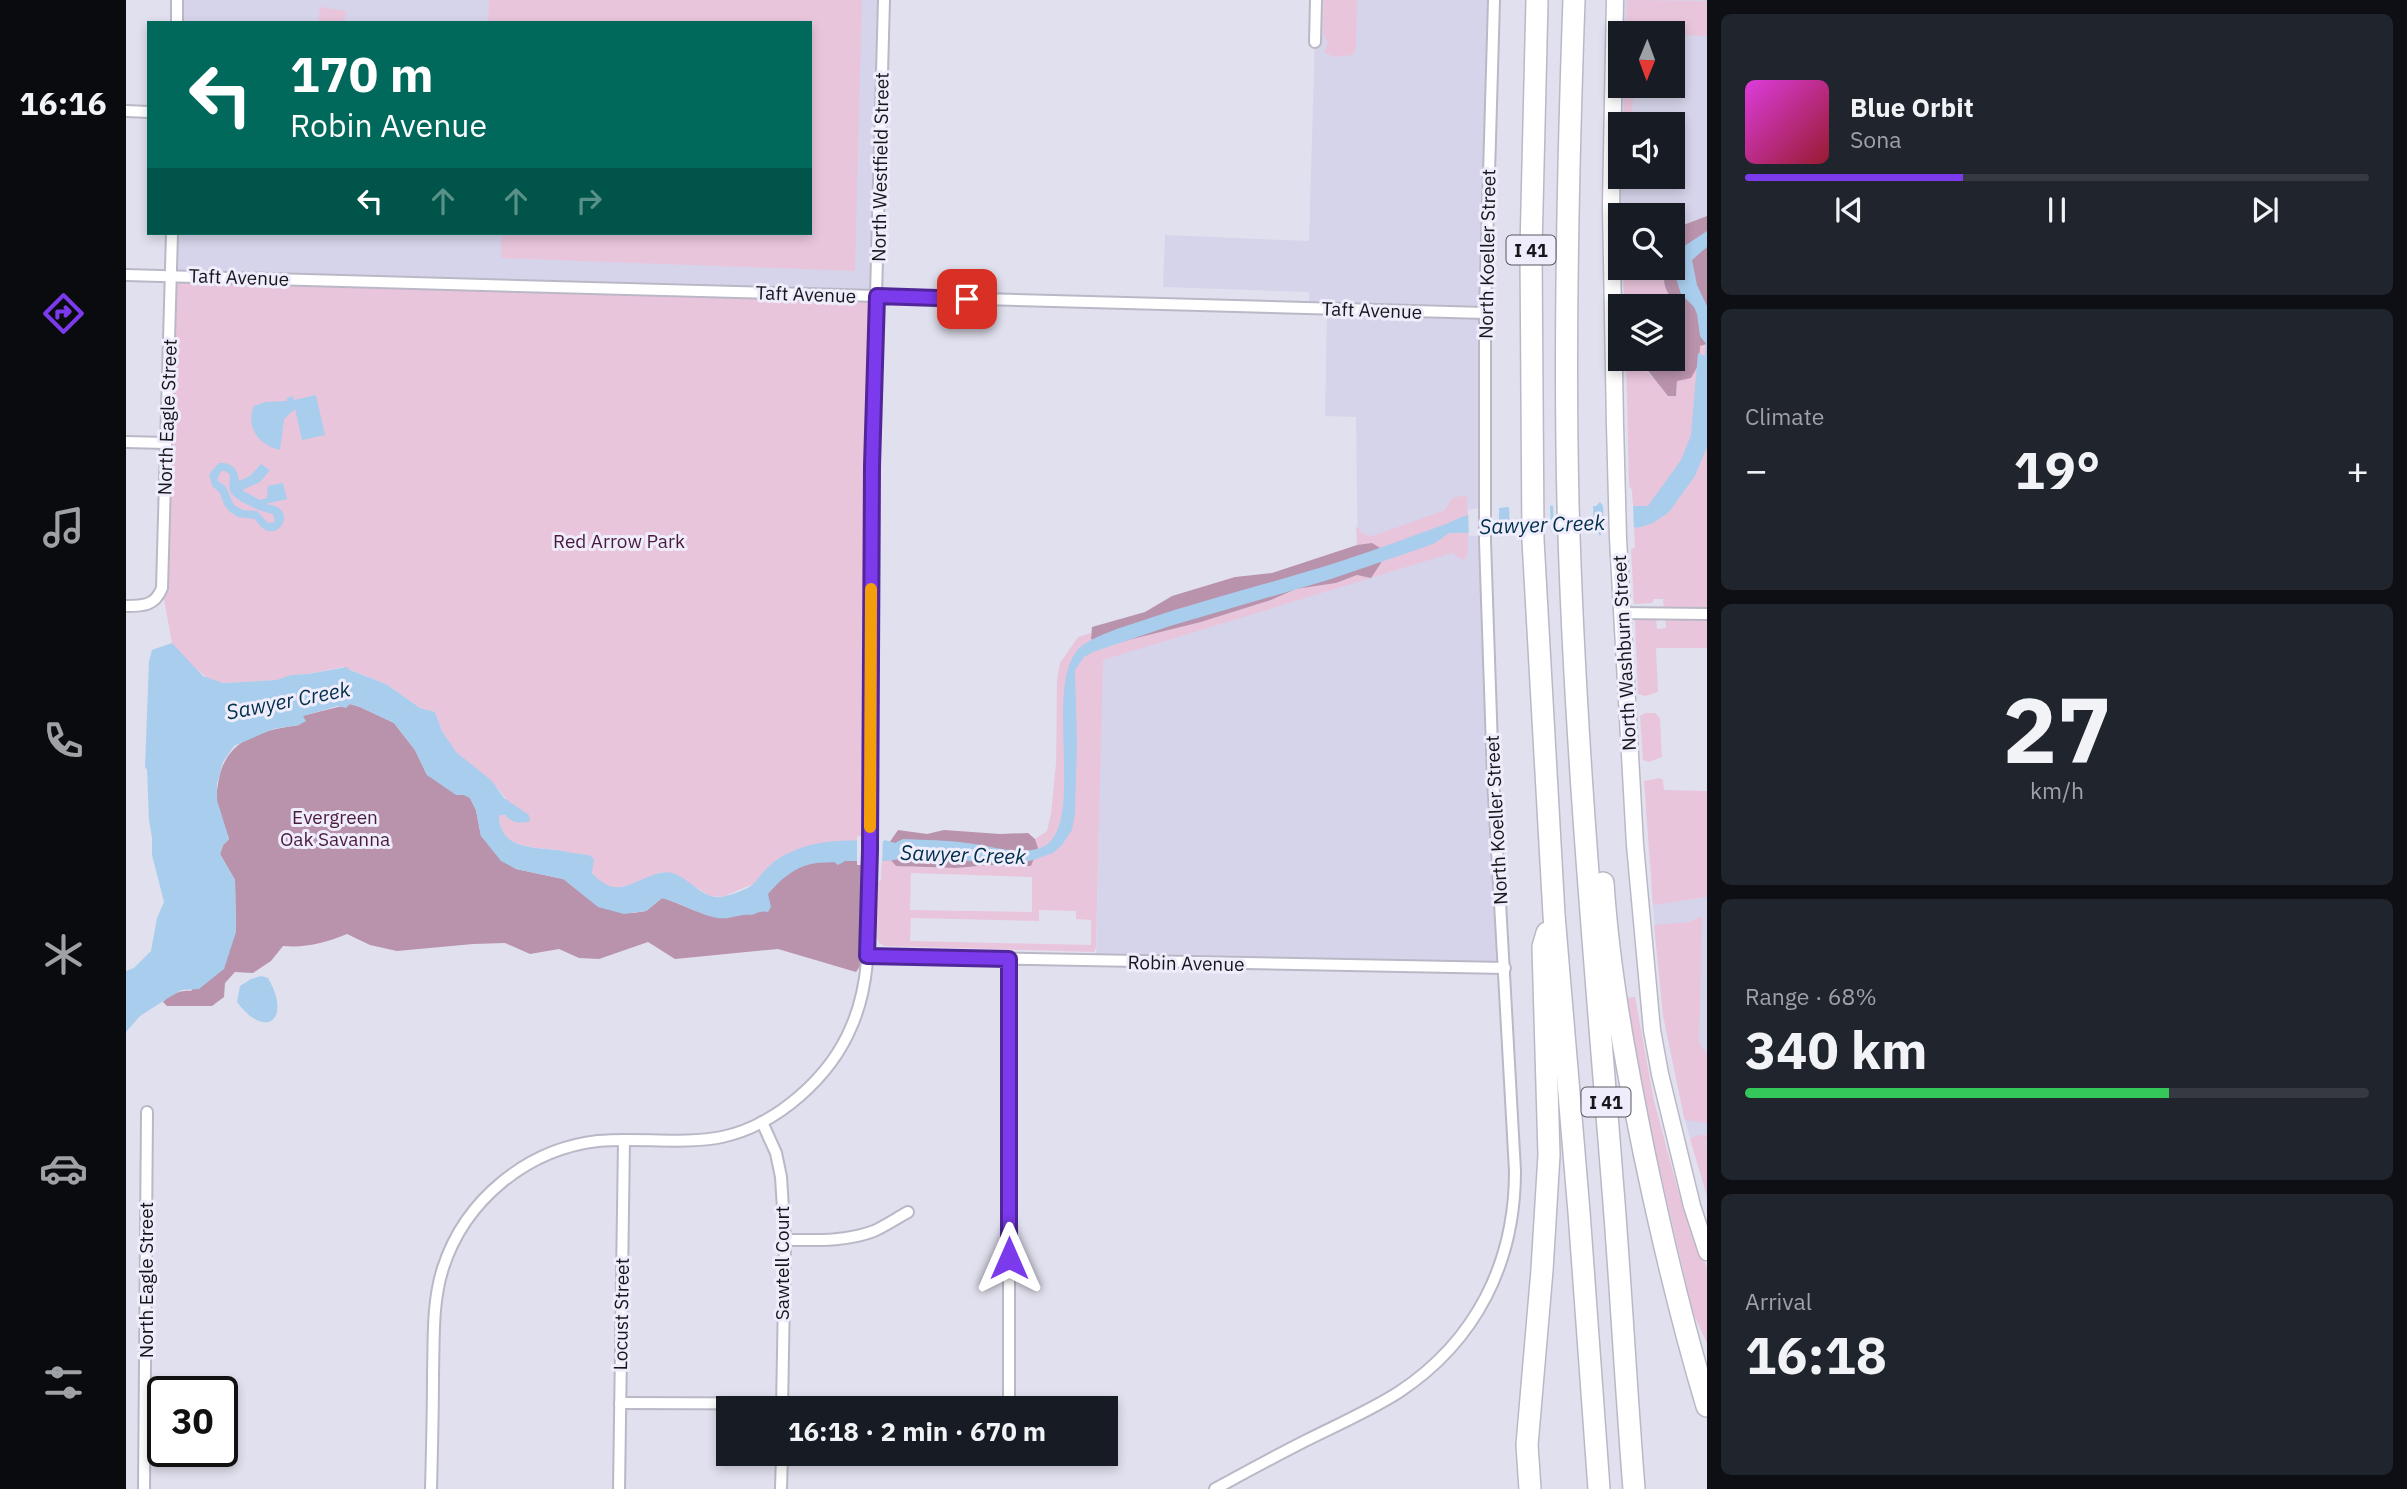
<!DOCTYPE html>
<html lang="en">
<head>
<meta charset="utf-8">
<style>
  body { margin:0; font-family:"IBM Plex Sans",sans-serif; background:#20242c; color:#f1f3f6; height:100vh; display:flex; flex-direction:column; font-size:26px; white-space:nowrap }
  * { box-sizing:border-box; margin:0 }
  p { font-size:23px; color:#9ea1a6 }
  .icon { flex:none; width:38px; height:38px; fill:none; stroke:currentColor; stroke-width:2; stroke-linecap:round; stroke-linejoin:round }
  .map { position:relative; flex:1; overflow:hidden }
  .side { display:flex; flex-direction:column; gap:14px; padding:14px; background:#0d0f14; width:700px }
  .side>* { flex:none }
  .hud { position:absolute; left:21px; top:21px; width:665px; height:214px; border-radius:0px; box-shadow:0 4px 10px #0003; background:#00695c; color:#fff; overflow:hidden }
  .needle { width:46px; rotate:181deg }
  .fabs { position:absolute; left:1482px; top:21px; display:grid; gap:14px }
  .fabs a { display:grid; place-items:center; width:77px; height:77px; border-radius:0px; background:#171b24; box-shadow:0 4px 10px #0003; font-size:35px }
  .speed { position:absolute; left:21px; top:1376px; display:flex; gap:14px; font-size:35px; font-weight:700; text-align:center }
  .speed>* { display:grid; place-content:center; width:91px; height:91px; border-radius:50%; background:#171b24; box-shadow:0 4px 10px #0003; line-height:1 }
  .speed .limit { border:4px solid #111; border-radius:10px; background:#fff; color:#111 }
  .pin { position:absolute; display:grid; place-items:center; width:60px; height:60px; color:#fff; margin:-30px; border-radius:14px; box-shadow:0 4px 10px #0006 }
  .me { position:absolute; width:77px; margin:-38px; rotate:0deg; stroke-linejoin:round; filter:drop-shadow(0 0 5px #0008) }
  .turn { display:flex; align-items:center; gap:24px; height:147px; padding:0 28px; font-size:32px }
  .turn .icon { width:91px; height:91px; stroke-width:2.5 }
  .turn b { display:block; font-size:49px; line-height:60px }
  .lanes { display:flex; align-items:center; height:66px; padding:0 28px; background:#0003; justify-content:center; gap:35px; direction:ltr }
  .lanes .off { opacity:.35 }
  .big { font-size:52px; font-weight:700; line-height:1.1 }
  .side .card { flex:1; display:flex; flex-direction:column; justify-content:center; gap:10px; min-width:0; padding:0 24px; border-radius:10px; background:#20242c }
  .side .dial { align-items:center; gap:0 }
  .dial b { font-size:91px; line-height:1 }
  .song { display:flex; align-items:center; gap:21px }
  .cover { width:84px; height:84px; border-radius:10px; background:linear-gradient(135deg,hsl(300 70% 55%),hsl(350 70% 35%)) }
  .played { height:7px; border-radius:4px; background:linear-gradient(90deg,#7c3aed 35%,#363941 35%) }
  .keys { display:flex; justify-content:space-around; direction:ltr }
  .heat { display:flex; justify-content:space-between; align-items:center; font-size:38px; direction:ltr }
  .charge { height:10px; border-radius:5px; background:linear-gradient(90deg,#34c759 68%,#363941 0) }
  .trip { position:absolute; left:590px; top:1396px; width:402px; height:70px; border-radius:0px; background:#171b24; box-shadow:0 4px 10px #0003; font-weight:700; line-height:70px; text-align:center }
  main { display:flex; flex:1; min-height:0 }
  .dock { display:flex; flex-direction:column; width:126px; justify-content:space-around; align-items:center; background:#090b0e; color:#9ea1a6 }
  .dock .icon { width:49px; height:49px }
  .dock .current { color:#7c3aed }
  .dock b { font-size:32px; color:#f1f3f6 }
  .map>svg:first-child { display:block }
  .built { fill:#d6d4ea; fill-rule:evenodd }
  .green { fill:#e9c5dc; fill-rule:evenodd }
  .forest { fill:#b993ac }
  .water { fill:#a9cdec; fill-rule:evenodd }
  .pier { fill:#e1e0ee }
  .lines { fill:none; stroke-linecap:round; stroke-linejoin:round }
  .street-casing { stroke:#bab8c6; stroke-width:14 }
  .secondary-casing { stroke:#bab8c6; stroke-width:19 }
  .highway-casing { stroke:#bab8c6; stroke-width:24 }
  .street { stroke:#fff; stroke-width:10 }
  .secondary { stroke:#fff; stroke-width:16 }
  .highway { stroke:#fff; stroke-width:21 }
  .route-casing { stroke:#51269a; stroke-width:18 }
  .route { stroke:#7c3aed; stroke-width:12 }
  .slow { stroke:#f59e0b; stroke-width:12 }
  .labels { text-anchor:middle; dominant-baseline:central; stroke-width:6; stroke-linejoin:round; paint-order:stroke }
  .shield { fill:#efedfc; stroke:#58565e; stroke-width:2 }
  .shield-label { font-size:18px; font-weight:bold; fill:#17161b }
  .street-label { font-size:19px; fill:#17161b; stroke:#efedfc }
  .park-label { font-size:19px; fill:#4b1b3e; stroke:#efedfc }
  .water-label { font-size:21px; font-style:italic; fill:#002e4b; stroke:#efedfc }
</style>
</head>
<body>
<main>
<nav class="dock">
<b>16:16</b>
<svg class="icon current" aria-label="directions" viewBox="0 0 24 24"><path d="M12 3l9 9-9 9-9-9zM9 14v-3h6M13 9l2 2-2 2"/></svg>
<svg class="icon" aria-label="music" viewBox="0 0 24 24"><path d="M9 18V5l10-2v13"/><circle cx="6" cy="18" r="3"/><circle cx="16" cy="16" r="3"/></svg>
<svg class="icon" aria-label="phone" viewBox="0 0 24 24"><path d="M5 4h4l2 5-3 2q2 4 5 5l2-3 5 2v4C11 20 4 13 5 4z"/></svg>
<svg class="icon" aria-label="climate" viewBox="0 0 24 24"><path d="M12 3v18M4 7l16 10M4 17L20 7"/></svg>
<svg class="icon" aria-label="car" viewBox="0 0 24 24"><path d="M5 17H2v-5l4-1 3-4h7l3 4 3 1v5h-3M9 17h6M6 11h13"/><circle cx="7" cy="17" r="2"/><circle cx="17" cy="17" r="2"/></svg>
<svg class="icon" aria-label="filters" viewBox="0 0 24 24"><path d="M4 7h16M4 17h16"/><circle cx="9" cy="7" r="2"/><circle cx="15" cy="17" r="2"/></svg>
</nav>
<div class="map">
<svg width="1581" height="1489" viewBox="0 0 1581 1489">
  <rect width="100%" height="100%" fill="#e1e0ee"/>
  <!-- built -->
  <g class="built">
    <polygon points="53,0 760,0 751,296 45,276 46,233 684,233 684,23 52,23"/>
    <polygon points="1190,0 1368,0 1358,478 1379,968 970,961 976,660 1232,581 1230,417 1199,416 1201,309 1183,308 1183,292 1037,287 1039,235 1183,241"/>
    <path d="M 1489,0 L 1581,0 L 1581,252 L 1547,252 L 1547,215 L 1494,215 L 1494,251 L 1485,251 ZM 1494,33 L 1547,33 L 1547,86 L 1494,86 ZM 1494,124 L 1547,124 L 1547,177 L 1494,177 Z"/>
    <polygon points="1525,884 1581,885 1581,1196 1558,1117 1537,1015"/>
  </g>
  <!-- green -->
  <g class="green">
    <polygon points="363,0 736,0 729,271 375,258 375,233 684,233 684,23 362,23"/>
    <polygon points="1198,0 1231,0 1230,49 1227,55 1208,57 1198,52 1202,43 1197,32"/>
    <polygon points="1501,0 1581,1 1581,36 1503,33 1500,32"/>
    <polygon points="194,7 220,11 218,23 192,23"/>
    <polygon points="1498,86 1507,86 1506,124 1498,124"/>
    <path d="M 1497,268 L 1525,268 L 1538,276 C 1538,280 1538,285 1540,289 C 1546,303 1558,302 1553,322 L 1547,324 L 1547,306 L 1498,306 Z"/>
    <path d="M 45,276 L 751,296 L 744,850 L 639,879 L 596,897 L 584,896 L 566,885 L 536,872 C 517,880 477,902 466,872 C 465,867 464,860 463,855 C 452,855 442,852 431,850 C 406,847 373,849 373,815 L 376,814 L 390,822 C 379,782 354,779 330,752 C 319,741 314,726 309,712 L 294,708 L 260,684 L 217,667 L 182,674 L 165,675 L 150,680 L 97,683 L 84,680 L 64,664 L 46,643 L 36,588 Z"/>
    <polygon points="1581,344 1581,610 1538,610 1537,599 1528,599 1526,603 1508,604 1505,550 1509,547 1506,490 1503,486 1500,359 1509,359 1529,380 1550,396 1551,380 1573,364 1573,346"/>
    <path d="M 1341,495 L 1342,552 L 1338,561 L 1326,553 L 977,660 L 970,947 L 968,952 L 758,946 L 753,943 L 751,938 L 751,882 L 755,880 L 756,851 L 784,867 L 830,868 L 864,865 L 905,866 L 912,848 L 909,839 L 921,831 L 925,814 L 930,763 L 931,680 L 934,663 L 952,637 L 965,633 L 965,639 L 999,640 L 1026,634 L 1075,622 L 1145,600 L 1170,589 L 1210,583 L 1246,543 L 1231,545 L 1230,526 L 1237,534 L 1247,536 L 1319,510 L 1326,498 ZM 785,873 L 906,877 L 906,912 L 784,910 ZM 913,910 L 950,911 L 950,919 L 965,920 L 965,945 L 784,941 L 785,918 L 913,921 Z"/>
    <polygon points="1514,618 1530,618 1531,629 1540,628 1539,619 1581,618 1581,648 1530,648 1532,692 1519,696 1512,694 1509,620"/>
    <polygon points="1519,713 1529,713 1534,718 1536,757 1523,762 1517,760 1514,716"/>
    <polygon points="1534,778 1537,780 1538,790 1581,791 1581,897 1527,905 1518,781"/>
    <polygon points="1576,916 1573,1042 1581,1055 1581,1123 1559,1120 1558,1117 1537,1015 1528,925 1564,922"/>
    <polygon points="1509,997 1528,1101 1553,1194 1566,1237 1581,1267 1581,1343 1567,1313 1528,1144 1499,998"/>
    <polygon points="1573,1135 1581,1135 1581,1141 1579,1142 1581,1150 1581,1196 1564,1139"/>
  </g>
  <!-- forest -->
  <g class="forest">
    <path d="M 1581,216 L 1581,344 L 1574,346 L 1573,364 L 1565,378 L 1551,381 L 1550,396 L 1542,396 L 1519,367 L 1508,360 L 1547,359 L 1547,324 L 1553,322 C 1558,302 1546,303 1540,289 C 1538,285 1538,280 1538,276 L 1525,268 L 1547,268 L 1547,229 Z"/>
    <polygon points="1246,543 1256,549 1255,563 1245,578 1231,575 1210,583 1170,589 1145,600 1075,622 978,646 965,639 966,627 1019,612 1046,596 1109,577 1146,573 1231,545"/>
    <path d="M 224,704 L 234,707 L 268,723 L 289,750 L 301,775 L 344,798 L 350,810 L 355,836 L 390,869 L 437,879 L 507,913 L 520,911 L 536,898 C 549,901 560,908 573,912 C 598,920 615,913 640,911 L 642,894 L 635,891 L 656,863 L 744,850 L 741,956 L 730,972 L 652,949 L 549,959 L 522,942 L 473,959 L 453,958 L 433,949 L 404,954 L 379,943 L 347,944 L 271,951 L 244,945 L 221,934 C 199,943 180,948 157,946 L 145,961 L 127,973 L 109,972 L 99,983 L 98,997 L 86,1006 L 41,1006 L 37,1002 C 45,994 54,990 65,991 L 110,932 L 109,880 L 94,854 L 97,845 L 103,839 C 99,827 94,814 91,802 C 90,793 92,783 94,774 C 104,737 139,730 173,725 L 176,716 Z"/>
    <polygon points="772,830 801,834 818,830 874,834 902,833 909,839 912,848 905,866 864,865 830,868 770,866 764,859 761,846"/>
  </g>
  <!-- water -->
  <g class="water">
    <path d="M 1581,231 L 1581,247 L 1566,260 L 1571,285 L 1581,306 L 1581,447 L 1569,476 L 1543,512 L 1527,523 L 1515,527 L 1476,531 L 1474,536 L 1471,531 L 1323,533 L 1309,543 L 1296,548 L 1202,580 L 1044,626 L 967,652 L 958,657 L 949,670 L 951,742 L 949,813 L 946,830 L 936,845 L 927,853 L 904,861 L 861,858 L 846,861 L 775,859 L 759,861 L 719,861 L 712,865 L 708,862 C 699,863 693,862 685,864 C 667,868 653,881 642,894 L 645,907 L 642,912 L 636,911 L 626,915 C 615,913 603,920 591,918 C 572,914 555,903 536,898 L 520,911 L 498,914 L 472,907 L 437,879 L 390,869 L 375,861 L 355,836 L 350,810 L 344,798 L 338,795 L 330,795 L 301,775 L 289,750 L 268,723 L 234,707 L 224,704 L 220,708 L 212,706 L 177,716 L 180,721 L 173,725 L 147,729 L 108,746 L 97,762 L 91,784 L 91,800 L 103,839 L 97,845 L 94,854 L 109,880 L 110,932 L 98,969 L 73,989 L 56,990 L 42,998 L 14,1016 L 0,1032 L 0,971 L 8,968 L 25,951 L 31,918 L 38,902 L 26,855 L 26,838 L 23,820 L 21,769 L 19,768 L 23,661 L 26,650 L 46,643 L 77,676 L 97,683 L 150,680 L 165,675 L 182,674 L 221,667 L 224,670 L 260,684 L 294,708 L 309,712 L 316,731 L 330,752 L 366,781 L 378,798 L 403,815 L 404,821 C 395,824 386,823 379,815 L 373,815 C 373,849 407,847 431,850 C 442,852 452,854 463,855 L 468,859 L 466,873 C 492,901 505,880 534,873 C 559,867 571,900 596,897 C 604,895 620,890 626,885 C 634,878 639,868 648,862 C 679,839 719,839 756,842 L 759,840 L 769,843 L 777,839 C 799,840 820,840 841,843 C 864,845 891,856 914,848 C 965,831 912,677 957,645 C 973,634 997,627 1015,621 C 1074,601 1134,586 1193,568 C 1237,555 1280,538 1323,523 C 1364,500 1424,507 1470,506 L 1474,502 L 1477,506 L 1522,506 L 1555,460 L 1565,435 L 1572,353 L 1579,356 L 1580,344 L 1574,336 L 1571,314 L 1568,307 L 1555,294 L 1547,269 L 1554,249 Z"/>
    <path d="M 190,395 L 199,435 L 176,440 L 169,409 L 158,419 L 154,450 C 133,445 119,427 128,406 L 139,402 L 161,401 L 161,398 L 167,396 L 168,400 Z"/>
    <path d="M 93,463 C 106,462 112,469 113,481 L 124,476 L 135,464 L 144,470 L 134,482 L 116,490 L 134,500 L 141,498 L 142,486 L 157,483 L 161,499 L 139,504 C 144,505 151,505 155,510 C 166,522 145,546 129,519 L 112,517 L 104,512 L 98,505 L 94,493 L 86,486 L 83,474 ZM 95,471 L 99,471 L 104,475 C 104,481 102,487 105,493 C 110,501 138,513 147,514 L 149,522 L 142,523 L 131,511 L 117,510 L 108,505 L 100,487 L 91,480 Z"/>
    <path d="M 135,976 L 142,978 C 166,1019 140,1041 111,1002 L 114,986 L 125,979 Z"/>
  </g>
  <!-- pier -->
  <g class="pier">
    <polygon points="1477,500 1478,502 1507,503 1508,532 1478,535"/>
    <polygon points="1467,503 1468,535 1428,536 1427,504"/>
    <polygon points="1424,504 1425,536 1384,536 1383,505"/>
    <polygon points="1373,505 1373,536 1343,536 1342,510"/>
    <polygon points="731,836 757,837 756,865 731,865"/>
  </g>
  <g class="lines">
    <defs>
      <g id="street">
        <polyline points="51,23 51,0"/>
        <polyline points="1189,42 1190,0"/>
        <polyline points="0,111 23,112"/>
        <polyline points="0,275 1359,313"/>
        <polyline points="0,442 40,443"/>
        <path d="M 0,606 C 17,606 29,606 36,588 L 46,233"/>
        <polyline points="1495,613 1581,614"/>
        <polyline points="741,956 1379,968"/>
        <polyline points="883,959 883,1409"/>
        <polyline points="636,1122 650,1153 655,1177 659,1240 656,1409"/>
        <path d="M 659,1240 C 688,1240 719,1242 748,1231 C 759,1226 771,1218 782,1212"/>
        <polyline points="494,1403 777,1404"/>
        <polyline points="18,1489 21,1112"/>
        <path d="M 305,1489 C 306,1451 307,1412 307,1374 C 308,1339 306,1302 317,1268 C 339,1200 401,1149 472,1141 C 513,1137 556,1145 596,1137 C 651,1125 705,1077 726,1025 C 747,977 742,920 743,868 C 744,800 744,732 744,664 C 745,443 752,221 758,0"/>
        <polyline points="493,1489 498,1140"/>
        <polyline points="655,1489 656,1454"/>
        <path d="M 1089,1489 C 1120,1472 1151,1455 1183,1439 C 1213,1424 1245,1410 1273,1392 C 1350,1341 1389,1263 1389,1171 L 1367,777 L 1359,541 L 1359,313 L 1368,0"/>
      </g>
      <polyline id="secondary" points="1489,0 1485,205 1489,425 1492,538 1509,845 1526,1030 1534,1074 1566,1206 1581,1252"/>
      <g id="highway">
        <polyline points="1411,0 1405,249 1407,540 1428,915 1453,1212 1473,1489"/>
        <path d="M 1448,0 C 1442,167 1438,335 1442,502 C 1448,732 1469,961 1487,1190 C 1495,1290 1500,1389 1508,1489"/>
        <path d="M 1477,883 C 1483,974 1500,1063 1518,1152 C 1536,1238 1556,1323 1581,1406"/>
        <polyline points="1404,1489 1401,1445 1416,1270 1423,1155 1417,947 1421,933"/>
      </g>
    </defs>
    <!-- street casing -->
    <use href="#street" class="street-casing"/>
    <!-- secondary casing -->
    <use href="#secondary" class="secondary-casing"/>
    <!-- highway casing -->
    <use href="#highway" class="highway-casing"/>
    <!-- street -->
    <use href="#street" class="street"/>
    <!-- secondary -->
    <use href="#secondary" class="secondary"/>
    <!-- highway -->
    <use href="#highway" class="highway"/>
  </g>
  <g class="lines">
    <defs>
      <polyline id="route" points="841,299 751,296 746,466 744,850 741,956 883,959 883,1258"/>
    </defs>
    <!-- route casing -->
    <use href="#route" class="route-casing"/>
    <!-- route -->
    <use href="#route" class="route"/>
    <!-- slow -->
    <polyline class="slow" points="744,827 745,589"/>
  </g>
  <g class="labels">
    <!-- shield labels -->
    <g class="shield">
      <rect x="1380.5" y="235.5" width="49" height="29" rx="5"/>
      <rect x="1455.5" y="1087.5" width="49" height="29" rx="5"/>
    </g>
    <g class="shield-label">
      <text x="1405" y="250">I 41</text>
      <text x="1480" y="1102">I 41</text>
    </g>
    <!-- street labels -->
    <g class="street-label">
      <text transform="translate(754 167) rotate(-89)">North Westfield Street</text>
      <text transform="translate(1361 254) rotate(-89)">North Koeller Street</text>
      <text transform="translate(113 277) rotate(2)">Taft Avenue</text>
      <text transform="translate(680 294) rotate(2)">Taft Avenue</text>
      <text transform="translate(1246 310) rotate(2)">Taft Avenue</text>
      <text transform="translate(41 417) rotate(-88)">North Eagle Street</text>
      <text transform="translate(1498 653) rotate(-93)">North Washburn Street</text>
      <text transform="translate(1370 820) rotate(-93)">North Koeller Street</text>
      <text transform="translate(1060 963) rotate(1)">Robin Avenue</text>
      <text transform="translate(656 1263) rotate(-90)">Sawtell Court</text>
      <text transform="translate(20 1280) rotate(-90)">North Eagle Street</text>
      <text transform="translate(495 1314) rotate(-89)">Locust Street</text>
    </g>
    <!-- park labels -->
    <g class="park-label">
      <text x="493" y="541">Red Arrow Park</text>
      <text x="209" y="817">Evergreen<tspan x="209" dy="22">Oak Savanna</tspan></text>
    </g>
    <!-- water labels -->
    <g class="water-label">
      <text transform="translate(1416 524) rotate(-2)">Sawyer Creek</text>
      <text transform="translate(162 700) rotate(-11)">Sawyer Creek</text>
      <text transform="translate(837 854) rotate(2)">Sawyer Creek</text>
    </g>
  </g>
</svg>
<div class="fabs">
<a><svg class="needle" viewBox="-14 -14 28 28"><path d="M0-13l5 13h-10z" fill="#e53935"/><path d="M0 13l5-13h-10z" fill="#9ea1a6"/></svg></a>
<a><svg class="icon" aria-label="sound" viewBox="0 0 24 24"><path d="M4 9h4l5-4v14l-5-4H4zM17 9q2 3 0 6"/></svg></a>
<a><svg class="icon" aria-label="search" viewBox="0 0 24 24"><circle cx="10" cy="10" r="6"/><path d="M15 15l6 6"/></svg></a>
<a><svg class="icon" aria-label="layers" viewBox="0 0 24 24"><path d="M12 4l9 5-9 5-9-5zM3 14l9 5 9-5"/></svg></a>
</div>
<div class="speed"><div class="limit">30</div></div>
<div class="pin" style="left:841px;top:299px;background:#d93025"><svg class="icon" aria-label="arrive" viewBox="0 0 24 24"><path d="M6 21V4h12l-3 4 3 4H6"/></svg></div>
<svg class="me" style="left:883px;top:1258px" viewBox="-20 -20 40 40"><path d="M0-17L14 15 0 8-14 15z" fill="#7c3aed" stroke="#fff" stroke-width="4"/></svg>
<div class="trip">16:18 · 2 min · 670 m</div>
<div class="hud">
<div class="turn"><svg class="icon" aria-label="left" viewBox="0 0 24 24"><path d="M17 20v-9H6M10 6l-5 5 5 5"/></svg><div><b>170 m</b>Robin Avenue</div></div>
<div class="lanes"><svg class="icon" aria-label="left" viewBox="0 0 24 24"><path d="M17 20v-9H6M10 6l-5 5 5 5"/></svg><svg class="icon off" aria-label="ahead" viewBox="0 0 24 24"><path d="M12 20V5M6 11l6-6 6 6"/></svg><svg class="icon off" aria-label="ahead" viewBox="0 0 24 24"><path d="M12 20V5M6 11l6-6 6 6"/></svg><svg class="icon off" aria-label="right" viewBox="0 0 24 24"><path d="M7 20v-9h11M14 6l5 5-5 5"/></svg></div>
</div>
</div>
<section class="side">
<div class="card">
<div class="song"><i class="cover"></i><div><b>Blue Orbit</b><p>Sona</p></div></div>
<div class="played"></div>
<div class="keys"><svg class="icon" aria-label="previous" viewBox="0 0 24 24"><path d="M18 5L8 12l10 7zM5 5v14"/></svg><svg class="icon" aria-label="pause" viewBox="0 0 24 24"><path d="M8 5v14M16 5v14"/></svg><svg class="icon" aria-label="next" viewBox="0 0 24 24"><path d="M6 5l10 7-10 7zM19 5v14"/></svg></div>
</div>
<div class="card"><p>Climate</p>
<div class="heat"><a>−</a><b class="big">19°</b><a>+</a></div>
</div>
<div class="card dial"><b>27</b><p>km/h</p></div>
<div class="card"><p>Range · 68%</p><b class="big">340 km</b><div class="charge"></div></div>
<div class="card"><p>Arrival</p><b class="big">16:18</b></div>
</section>
</main>
</body>
</html>
